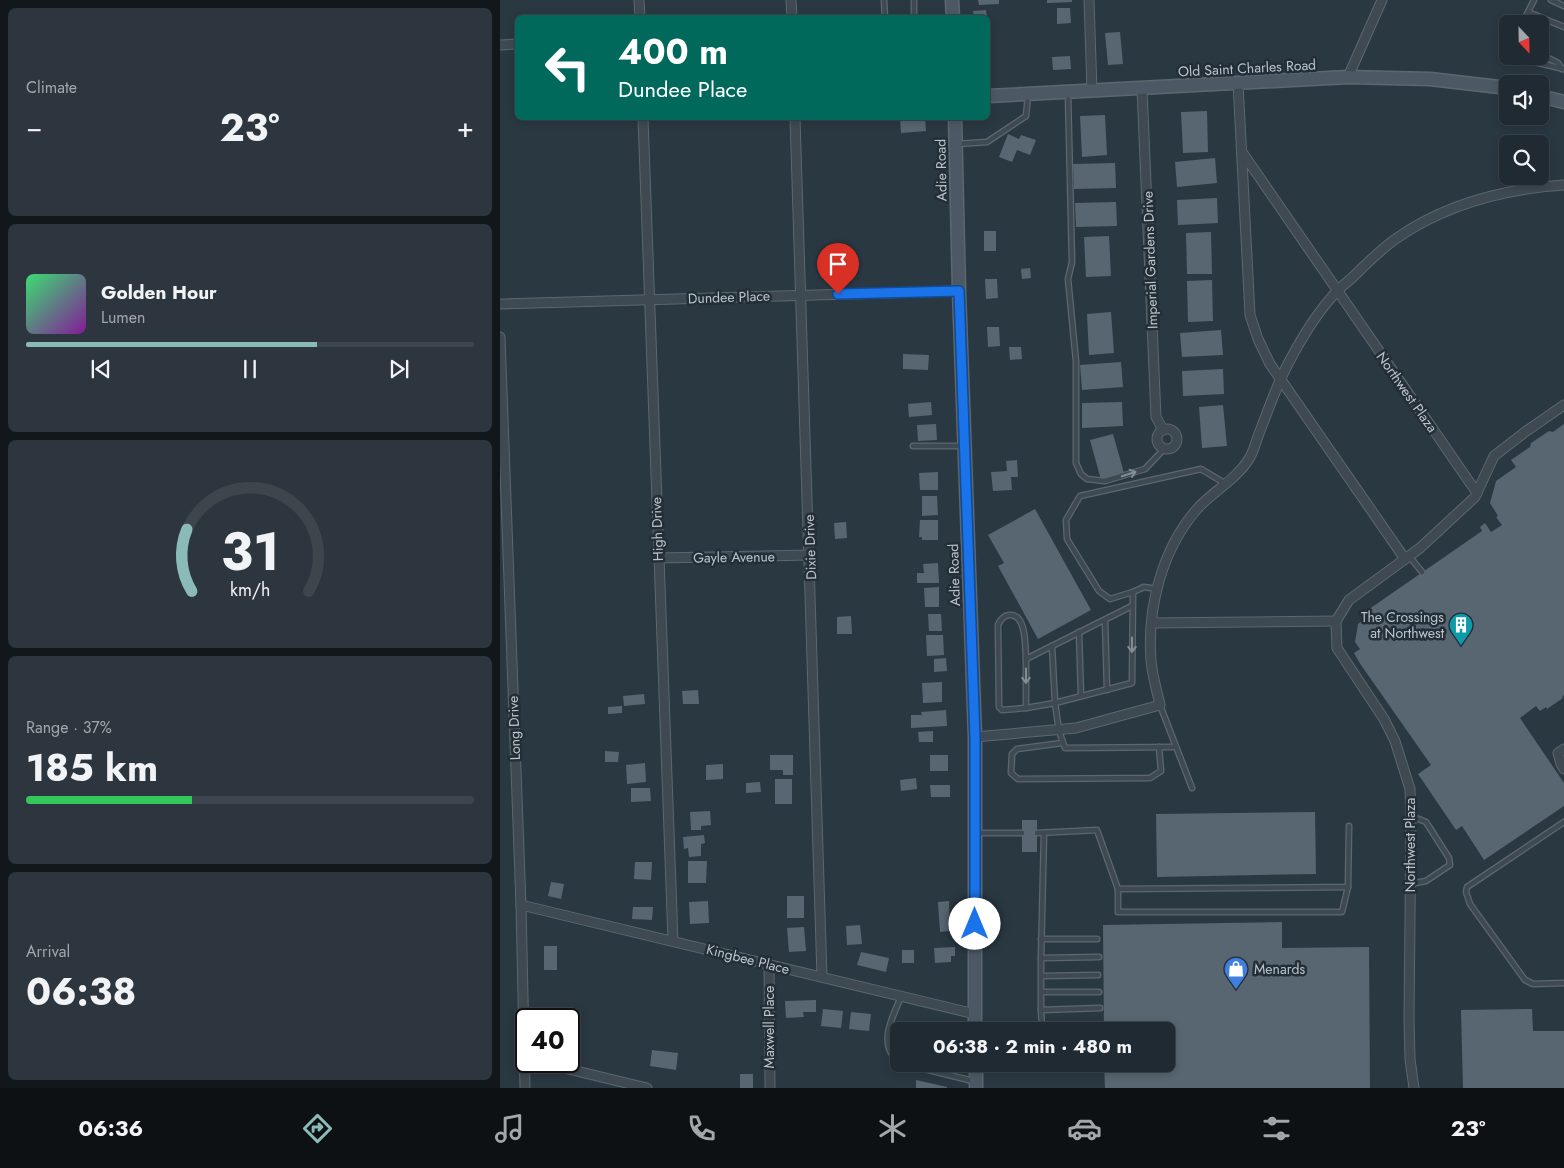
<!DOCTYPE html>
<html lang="en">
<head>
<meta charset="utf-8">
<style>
  body { margin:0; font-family:Jost,sans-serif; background:#2d363e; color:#f1f3f6; height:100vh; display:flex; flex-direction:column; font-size:19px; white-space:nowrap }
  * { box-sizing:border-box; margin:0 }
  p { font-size:16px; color:#a2a7ac }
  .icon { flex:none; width:28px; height:28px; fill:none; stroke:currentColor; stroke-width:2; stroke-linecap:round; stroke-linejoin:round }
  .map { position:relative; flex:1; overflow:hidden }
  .sheet { display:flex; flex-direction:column; gap:8px; padding:8px; background:#12171c; width:500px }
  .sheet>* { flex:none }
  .guide { position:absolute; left:15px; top:15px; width:475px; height:105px; border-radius:8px; box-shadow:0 2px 8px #0003,0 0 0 1px #3d464d; background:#00695c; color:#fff; overflow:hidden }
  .needle { width:32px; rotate:158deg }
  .buttons { position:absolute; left:999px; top:15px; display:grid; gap:10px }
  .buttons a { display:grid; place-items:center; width:50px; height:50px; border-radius:8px; background:#202a32; box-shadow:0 2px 8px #0003,0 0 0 1px #3d464d; font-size:25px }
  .speed { position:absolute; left:15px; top:1008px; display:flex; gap:10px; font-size:25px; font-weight:700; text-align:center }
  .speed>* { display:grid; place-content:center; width:65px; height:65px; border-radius:50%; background:#202a32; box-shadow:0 2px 8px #0003,0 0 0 1px #3d464d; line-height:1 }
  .speed .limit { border:2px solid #111; border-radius:8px; background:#fff; color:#111 }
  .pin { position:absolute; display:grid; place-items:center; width:42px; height:42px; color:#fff; margin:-51px -21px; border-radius:50% 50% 50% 0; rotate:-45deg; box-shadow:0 0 5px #0007 }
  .pin .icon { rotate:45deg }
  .me { position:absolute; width:55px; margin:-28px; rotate:0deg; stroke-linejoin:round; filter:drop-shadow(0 0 4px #0008) }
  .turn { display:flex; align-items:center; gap:18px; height:105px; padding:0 20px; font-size:22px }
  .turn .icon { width:65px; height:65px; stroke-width:2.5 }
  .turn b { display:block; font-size:35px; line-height:42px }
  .big { font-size:38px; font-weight:700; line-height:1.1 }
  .sheet .tile { flex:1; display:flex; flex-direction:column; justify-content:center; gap:8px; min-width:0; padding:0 18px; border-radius:8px; background:#2d363e }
  .sheet .dial { align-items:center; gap:0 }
  .dial svg { height:130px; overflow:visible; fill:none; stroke:#3d464d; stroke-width:7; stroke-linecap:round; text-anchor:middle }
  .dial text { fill:#f1f3f6; stroke:none }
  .song { display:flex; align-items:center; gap:15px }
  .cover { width:60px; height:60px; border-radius:8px; background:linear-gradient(135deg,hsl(140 70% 55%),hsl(290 70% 35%)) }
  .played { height:5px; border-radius:2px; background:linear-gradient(90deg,#8bbbb9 65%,#3d464d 65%) }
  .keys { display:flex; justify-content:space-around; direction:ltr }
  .heat { display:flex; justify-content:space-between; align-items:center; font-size:28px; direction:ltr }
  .charge { height:8px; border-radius:4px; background:linear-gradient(90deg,#34c759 37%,#3d464d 0) }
  .trip { position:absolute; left:390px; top:1022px; width:285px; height:50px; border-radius:8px; background:#202a32; box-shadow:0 2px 8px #0003,0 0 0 1px #3d464d; font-weight:700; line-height:50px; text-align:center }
  .menu { display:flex; height:80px; justify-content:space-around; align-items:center; background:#0d1114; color:#a2a7ac }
  .menu .icon { width:35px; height:35px }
  .menu .on { color:#8bbbb9 }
  .menu b { font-size:22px; color:#f1f3f6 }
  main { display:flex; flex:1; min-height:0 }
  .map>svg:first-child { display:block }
  .building { fill:#586672 }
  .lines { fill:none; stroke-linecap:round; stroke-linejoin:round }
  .lane-casing { stroke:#5c676f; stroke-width:7 }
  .street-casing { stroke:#5c676f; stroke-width:11 }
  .secondary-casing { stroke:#5c676f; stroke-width:15 }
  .lane { stroke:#3e4952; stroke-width:4.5 }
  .street { stroke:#3e4952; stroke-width:9 }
  .secondary { stroke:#4c5965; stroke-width:12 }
  .oneway { stroke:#838d95 }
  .route-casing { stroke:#114b97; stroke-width:12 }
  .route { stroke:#1a73e8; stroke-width:9 }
  .labels { text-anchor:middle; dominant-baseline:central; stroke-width:5; stroke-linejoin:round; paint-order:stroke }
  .street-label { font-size:14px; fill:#bbc4cc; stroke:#232e37 }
  .poi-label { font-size:14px; fill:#bbc4cc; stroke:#232e37; text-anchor:end }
</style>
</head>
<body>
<main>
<section class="sheet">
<div class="tile"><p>Climate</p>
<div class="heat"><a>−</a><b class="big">23°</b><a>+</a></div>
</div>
<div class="tile">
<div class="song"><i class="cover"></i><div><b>Golden Hour</b><p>Lumen</p></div></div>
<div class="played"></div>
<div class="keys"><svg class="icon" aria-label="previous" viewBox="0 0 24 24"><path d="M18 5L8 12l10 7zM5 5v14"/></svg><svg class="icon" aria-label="pause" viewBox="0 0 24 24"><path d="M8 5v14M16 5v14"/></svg><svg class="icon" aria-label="next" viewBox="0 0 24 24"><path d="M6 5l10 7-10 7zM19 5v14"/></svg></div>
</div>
<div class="tile dial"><svg viewBox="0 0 100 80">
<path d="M14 69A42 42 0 1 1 86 69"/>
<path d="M14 69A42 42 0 0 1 11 31" stroke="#8bbbb9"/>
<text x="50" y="56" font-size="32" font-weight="700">31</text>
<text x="50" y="72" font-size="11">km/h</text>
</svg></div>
<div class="tile"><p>Range · 37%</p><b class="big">185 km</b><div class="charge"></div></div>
<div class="tile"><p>Arrival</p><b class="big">06:38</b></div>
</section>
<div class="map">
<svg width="1064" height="1088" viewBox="0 0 1064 1088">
  <rect width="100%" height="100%" fill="#2a3842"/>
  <!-- building -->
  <g class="building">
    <polygon points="478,0 499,0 499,4 479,5"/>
    <polygon points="547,0 572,0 572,2 547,3"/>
    <polygon points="557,8 570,8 571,23 557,24"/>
    <polygon points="486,10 487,18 474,18 473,11"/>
    <polygon points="620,32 623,64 608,65 605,33"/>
    <polygon points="570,56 571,69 553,70 552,57"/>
    <polygon points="707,111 708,152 683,153 681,112"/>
    <polygon points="605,115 607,155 582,157 580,116"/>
    <polygon points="400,118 425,118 426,131 401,133"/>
    <polygon points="508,134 519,139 521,135 536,140 530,155 517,150 512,162 499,157"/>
    <polygon points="715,158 717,183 677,187 675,162"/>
    <polygon points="615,163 616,188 574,189 573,164"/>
    <polygon points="717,198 718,223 678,225 677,200"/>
    <polygon points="616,202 617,226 576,227 575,203"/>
    <rect x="484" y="231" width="12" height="20"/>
    <polygon points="711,232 712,274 687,274 686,233"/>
    <polygon points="609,236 611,276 586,277 584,237"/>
    <polygon points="530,268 531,278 522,279 521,269"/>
    <polygon points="485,279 497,279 498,298 486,299"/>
    <polygon points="712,280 713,321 688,322 687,281"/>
    <polygon points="611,312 614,353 589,355 587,314"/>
    <polygon points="487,327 499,327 500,346 488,347"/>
    <polygon points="721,330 723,355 682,357 680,333"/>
    <polygon points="509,347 521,347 522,359 510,360"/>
    <polygon points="403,354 429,355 428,370 403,369"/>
    <polygon points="621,362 623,387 582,390 580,365"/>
    <polygon points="723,369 724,394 683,396 682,371"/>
    <polygon points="431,402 432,415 409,417 408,404"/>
    <polygon points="622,402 623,426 582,428 582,403"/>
    <polygon points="723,405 727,446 702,448 699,407"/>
    <polygon points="436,424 437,440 418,441 417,425"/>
    <polygon points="1064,424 1064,695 1062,697 1063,698 1047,709 1046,707 1040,711 1036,706 1020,718 1064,783 1064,806 984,860 962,826 956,830 918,774 931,765 861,665 854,653 860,649 855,642 858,624 866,618 862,614 982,531 980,527 985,523 991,532 1002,525 996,517 998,516 990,503 996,481 1016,467 1011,460 1030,447 1031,443 1049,431 1053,432"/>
    <polygon points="613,434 624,473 601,480 590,440"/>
    <polygon points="517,460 518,477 511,477 512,490 493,491 491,472 507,471 506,461"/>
    <polygon points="438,472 438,490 420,490 419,473"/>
    <polygon points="422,496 437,496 438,515 422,516"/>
    <polygon points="535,509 591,610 538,639 498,566 504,563 488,535"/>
    <polygon points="420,520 438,520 438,540 422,540 422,537 419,537"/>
    <polygon points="346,522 347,538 335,539 334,523"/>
    <polygon points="438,563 439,583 417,583 417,573 424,573 423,564"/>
    <polygon points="439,587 439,607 425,607 424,588"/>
    <polygon points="428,614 441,614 442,631 429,631"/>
    <polygon points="351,616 352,634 337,634 337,617"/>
    <polygon points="426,635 443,635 444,655 427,656"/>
    <polygon points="446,658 447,671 434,672 434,659"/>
    <polygon points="442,682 442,702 423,703 422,683"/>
    <polygon points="198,690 199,704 183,704 182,691"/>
    <polygon points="144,694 145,704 124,706 123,696"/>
    <polygon points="122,706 122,713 108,714 108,707"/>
    <polygon points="446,710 447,726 411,728 411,715 422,715 421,712"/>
    <polygon points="433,731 433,742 419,742 418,732"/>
    <polygon points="105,751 119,752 118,762 105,762"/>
    <polygon points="270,755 293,755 293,775 283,775 283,770 270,770"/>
    <rect x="430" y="755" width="18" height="16"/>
    <polygon points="145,763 146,782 127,784 126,765"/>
    <polygon points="223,764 223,779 206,780 206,765"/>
    <polygon points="416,778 417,789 401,791 400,780"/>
    <rect x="275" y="779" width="17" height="25"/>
    <polygon points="260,782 261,792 246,793 246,783"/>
    <polygon points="430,785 450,785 450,797 431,797"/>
    <polygon points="131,788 150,788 151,801 131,802"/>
    <polygon points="210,811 211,825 201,826 201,830 191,830 190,812"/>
    <polygon points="815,812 816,874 657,877 656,814"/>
    <rect x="522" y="820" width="15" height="32"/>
    <polygon points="204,835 205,843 201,844 201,856 189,857 188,848 184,849 183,837"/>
    <polygon points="188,861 207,861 206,883 188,883"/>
    <polygon points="135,862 152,862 151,880 134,879"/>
    <polygon points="51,882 64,884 61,899 48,896"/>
    <rect x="287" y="896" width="17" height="22"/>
    <polygon points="208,901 209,923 190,924 189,902"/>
    <polygon points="449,901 450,931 440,932 438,902"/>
    <polygon points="133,907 153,907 152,920 132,919"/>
    <polygon points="782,922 782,948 869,947 870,1088 605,1088 604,1064 666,1064 666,1031 604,1031 603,925"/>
    <polygon points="360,925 362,944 347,945 346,926"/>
    <polygon points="304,927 306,951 289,952 287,928"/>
    <rect x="44" y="946" width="13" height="24"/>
    <polygon points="455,947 455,956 451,956 451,962 435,963 434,948"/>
    <rect x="402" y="950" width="12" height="13"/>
    <polygon points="361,952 389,958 386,972 357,965"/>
    <polygon points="316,1000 316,1012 303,1012 304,1017 286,1018 285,1001"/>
    <polygon points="323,1009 343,1011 341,1028 321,1026"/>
    <polygon points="1032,1009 1033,1031 1064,1031 1064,1088 963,1088 961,1010"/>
    <polygon points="351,1012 371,1014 369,1031 349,1029"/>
    <rect x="392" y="1032" width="7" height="15"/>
    <polygon points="152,1050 178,1053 176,1070 150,1066"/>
    <rect x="240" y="1074" width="13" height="14"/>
    <polygon points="416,1080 447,1087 447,1088 416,1088"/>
  </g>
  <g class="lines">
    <defs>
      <g id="lane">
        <polyline points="384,0 385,18"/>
        <polyline points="1051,0 1064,6"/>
        <polyline points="1028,12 1034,0"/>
        <polyline points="414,18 414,0"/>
        <polyline points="1022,24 1028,12 1064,27"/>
        <polyline points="1008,51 1005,55 1008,56"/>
        <polyline points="1040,54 1058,63 1062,69"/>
        <polyline points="1009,56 1064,69"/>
        <polyline points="568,94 572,262 568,279 576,361 576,463 581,474 587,479 605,481 645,469 664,449"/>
        <polyline points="457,144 487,142 526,116 528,95"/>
        <polyline points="413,446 463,446"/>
        <polyline points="909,556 922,572"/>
        <polyline points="657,589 644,587 633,592 632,683 555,703 559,731 565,748 675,747"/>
        <polyline points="633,592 610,599 599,591 567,539 566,520 580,496 701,469 726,484"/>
        <polyline points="605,620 607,690"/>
        <polyline points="579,632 581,696"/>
        <path d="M 526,659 C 525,648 527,613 509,615 C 503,616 500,620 498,625 L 499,707 L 502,710 L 526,708 L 555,703 L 552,646"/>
        <polyline points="660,705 692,788"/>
        <polyline points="526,708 526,659 632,606"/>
        <polyline points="562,743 517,749 512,754 511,773 518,779 650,778 661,771 659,747"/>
        <polyline points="1064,822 967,887 966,892 970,904 1025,980 1033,984 1064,983"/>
        <polyline points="476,833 522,833"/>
        <polyline points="537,833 597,830 618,889 848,887 849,826"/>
        <polyline points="544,833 541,958 541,1010 600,1008"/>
        <polyline points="910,884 926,881 950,865 949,858 926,822 911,816"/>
        <polyline points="618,889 618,912 842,912 848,887"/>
        <polyline points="541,939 597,939"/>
        <polyline points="541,958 599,957"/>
        <polyline points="542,976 598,975"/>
        <polyline points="541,992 599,992"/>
        <polyline points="541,1010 542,1030"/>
        <polyline points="542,1031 542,1030 599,1027"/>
        <path d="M 399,1062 C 377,1045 392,1018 401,997"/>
        <polyline points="404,1064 473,1081"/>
      </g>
      <g id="street">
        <polyline points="139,0 140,18"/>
        <polyline points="291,0 292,18"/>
        <polyline points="589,0 592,91"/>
        <polyline points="0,45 18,44"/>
        <polyline points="848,77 882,0"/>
        <polyline points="738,83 750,315 758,339 770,364 905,559"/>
        <polyline points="642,89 656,417 663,430"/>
        <polyline points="143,118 173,941"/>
        <polyline points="295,118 322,977"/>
        <polyline points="742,152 977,493"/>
        <polyline points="0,304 459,291"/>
        <polyline points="0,337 21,905 25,1088"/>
        <circle cx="667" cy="439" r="10"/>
        <polyline points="158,558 310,555"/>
        <polyline points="652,623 836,621"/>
        <path d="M 475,737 L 576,728 L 660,705 C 657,691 652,675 651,660 C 647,608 662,549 697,509 C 713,491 736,480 749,459 C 754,451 756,441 760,431 C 769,408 777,384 789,362 C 802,337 818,311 838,290 C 843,285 849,281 855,275 C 868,262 881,249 897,238 C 946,204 1005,189 1064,185"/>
        <polyline points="1064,749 1058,753 1061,764 1064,769"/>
        <polyline points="21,905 475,1014"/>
        <polyline points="269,965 270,1088"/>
        <polyline points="35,1061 147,1088"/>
        <polyline points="914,1088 910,1059 909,1018 911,816 910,789 895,741 884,719 837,648 836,621 849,600 920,548 975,497 994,456 1025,432 1064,405"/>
      </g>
      <g id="secondary">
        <polyline points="452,0 453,18"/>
        <polyline points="488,96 848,77 930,79 1008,88"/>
        <polyline points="1040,96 1064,102"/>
        <polyline points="455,118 459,291 475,737 475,1031"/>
        <polyline points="476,1064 476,1088"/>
      </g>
    </defs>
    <!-- lane casing -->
    <use href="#lane" class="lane-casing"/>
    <!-- street casing -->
    <use href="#street" class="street-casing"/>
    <!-- secondary casing -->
    <use href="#secondary" class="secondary-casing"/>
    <!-- lane -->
    <use href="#lane" class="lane"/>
    <!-- street -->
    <use href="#street" class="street"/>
    <!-- secondary -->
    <use href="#secondary" class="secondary"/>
  </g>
  <!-- one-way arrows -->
  <defs><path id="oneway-shaft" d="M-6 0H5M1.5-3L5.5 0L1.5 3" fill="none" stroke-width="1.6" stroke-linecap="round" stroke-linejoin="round" transform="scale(1.25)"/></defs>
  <g class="oneway">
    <use href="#oneway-shaft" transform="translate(629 474) rotate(-18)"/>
    <use href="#oneway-shaft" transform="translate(632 645) rotate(90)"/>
    <use href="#oneway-shaft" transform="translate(526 676) rotate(90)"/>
  </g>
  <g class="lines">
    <defs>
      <polyline id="route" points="338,294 459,291 475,738 475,924"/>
    </defs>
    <!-- route casing -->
    <use href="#route" class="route-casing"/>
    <!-- route -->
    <use href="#route" class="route"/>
  </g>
  <!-- icons -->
  <defs>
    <symbol id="building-pin" viewBox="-11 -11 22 30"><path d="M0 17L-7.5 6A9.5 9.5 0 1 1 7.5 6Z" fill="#0f9aa8" stroke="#232e37"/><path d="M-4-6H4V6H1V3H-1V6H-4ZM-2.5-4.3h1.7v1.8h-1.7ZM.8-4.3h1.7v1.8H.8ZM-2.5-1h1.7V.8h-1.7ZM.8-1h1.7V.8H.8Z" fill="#fff"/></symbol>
    <symbol id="shop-pin" viewBox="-11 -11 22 30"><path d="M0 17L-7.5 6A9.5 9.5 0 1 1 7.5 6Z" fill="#3f7fe0" stroke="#232e37"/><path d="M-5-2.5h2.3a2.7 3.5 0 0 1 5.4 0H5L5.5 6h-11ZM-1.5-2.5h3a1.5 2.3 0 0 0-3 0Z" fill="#fff"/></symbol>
  </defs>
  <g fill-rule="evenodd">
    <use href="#building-pin" x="947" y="611" width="28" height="38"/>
    <use href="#shop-pin" x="722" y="955" width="28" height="38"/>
  </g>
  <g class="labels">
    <!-- street labels -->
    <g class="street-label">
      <text transform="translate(747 68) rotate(-3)">Old Saint Charles Road</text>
      <text transform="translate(441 170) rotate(-91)">Adie Road</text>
      <text transform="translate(650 260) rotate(-92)">Imperial Gardens Drive</text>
      <text transform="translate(229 297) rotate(-2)">Dundee Place</text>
      <text transform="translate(907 392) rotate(55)">Northwest Plaza</text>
      <text transform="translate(157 529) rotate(-92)">High Drive</text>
      <text transform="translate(310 547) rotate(-92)">Dixie Drive</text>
      <text transform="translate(234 557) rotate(-1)">Gayle Avenue</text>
      <text transform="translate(454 575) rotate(-92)">Adie Road</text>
      <text transform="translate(14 728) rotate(-92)">Long Drive</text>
      <text transform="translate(910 845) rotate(-90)">Northwest Plaza</text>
      <text transform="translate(248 959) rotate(14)">Kingbee Place</text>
      <text transform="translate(269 1027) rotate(-90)">Maxwell Place</text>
    </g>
    <!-- poi labels -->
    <g class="poi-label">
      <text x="944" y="617">The Crossings<tspan x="944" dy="16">at Northwest</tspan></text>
      <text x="754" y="969" text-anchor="start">Menards</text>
    </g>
  </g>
</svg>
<div class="buttons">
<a><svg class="needle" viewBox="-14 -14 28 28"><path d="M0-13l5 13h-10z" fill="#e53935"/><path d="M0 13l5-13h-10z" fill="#a2a7ac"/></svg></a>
<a><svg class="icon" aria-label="sound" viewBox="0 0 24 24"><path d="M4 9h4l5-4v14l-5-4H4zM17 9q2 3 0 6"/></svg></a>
<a><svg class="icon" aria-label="search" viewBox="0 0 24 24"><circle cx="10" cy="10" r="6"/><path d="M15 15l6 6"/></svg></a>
</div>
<div class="speed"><div class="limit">40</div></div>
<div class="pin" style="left:338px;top:294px;background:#d93025"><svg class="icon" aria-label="arrive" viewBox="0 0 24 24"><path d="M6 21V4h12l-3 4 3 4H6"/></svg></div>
<svg class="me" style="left:475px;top:924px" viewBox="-20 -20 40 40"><circle r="19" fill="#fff"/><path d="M0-13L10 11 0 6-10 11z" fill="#1a73e8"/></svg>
<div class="trip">06:38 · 2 min · 480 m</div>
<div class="guide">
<div class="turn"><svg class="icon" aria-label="left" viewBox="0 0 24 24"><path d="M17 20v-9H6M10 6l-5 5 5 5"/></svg><div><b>400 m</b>Dundee Place</div></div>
</div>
</div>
</main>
<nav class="menu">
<b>06:36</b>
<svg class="icon on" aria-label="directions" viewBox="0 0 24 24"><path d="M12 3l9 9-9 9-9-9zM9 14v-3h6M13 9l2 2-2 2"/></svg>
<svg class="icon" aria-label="music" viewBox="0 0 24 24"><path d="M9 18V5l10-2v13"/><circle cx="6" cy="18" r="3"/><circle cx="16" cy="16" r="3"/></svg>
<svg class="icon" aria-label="phone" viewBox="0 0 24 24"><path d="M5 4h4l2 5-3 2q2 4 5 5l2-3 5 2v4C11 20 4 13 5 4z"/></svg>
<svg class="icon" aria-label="climate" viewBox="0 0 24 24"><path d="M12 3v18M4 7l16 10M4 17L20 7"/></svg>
<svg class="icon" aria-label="car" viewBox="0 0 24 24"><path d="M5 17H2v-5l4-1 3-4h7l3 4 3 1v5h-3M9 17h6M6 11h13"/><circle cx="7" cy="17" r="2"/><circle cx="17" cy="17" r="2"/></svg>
<svg class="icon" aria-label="filters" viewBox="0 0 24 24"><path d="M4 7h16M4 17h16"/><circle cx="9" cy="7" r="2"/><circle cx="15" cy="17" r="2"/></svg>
<b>23°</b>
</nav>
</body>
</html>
